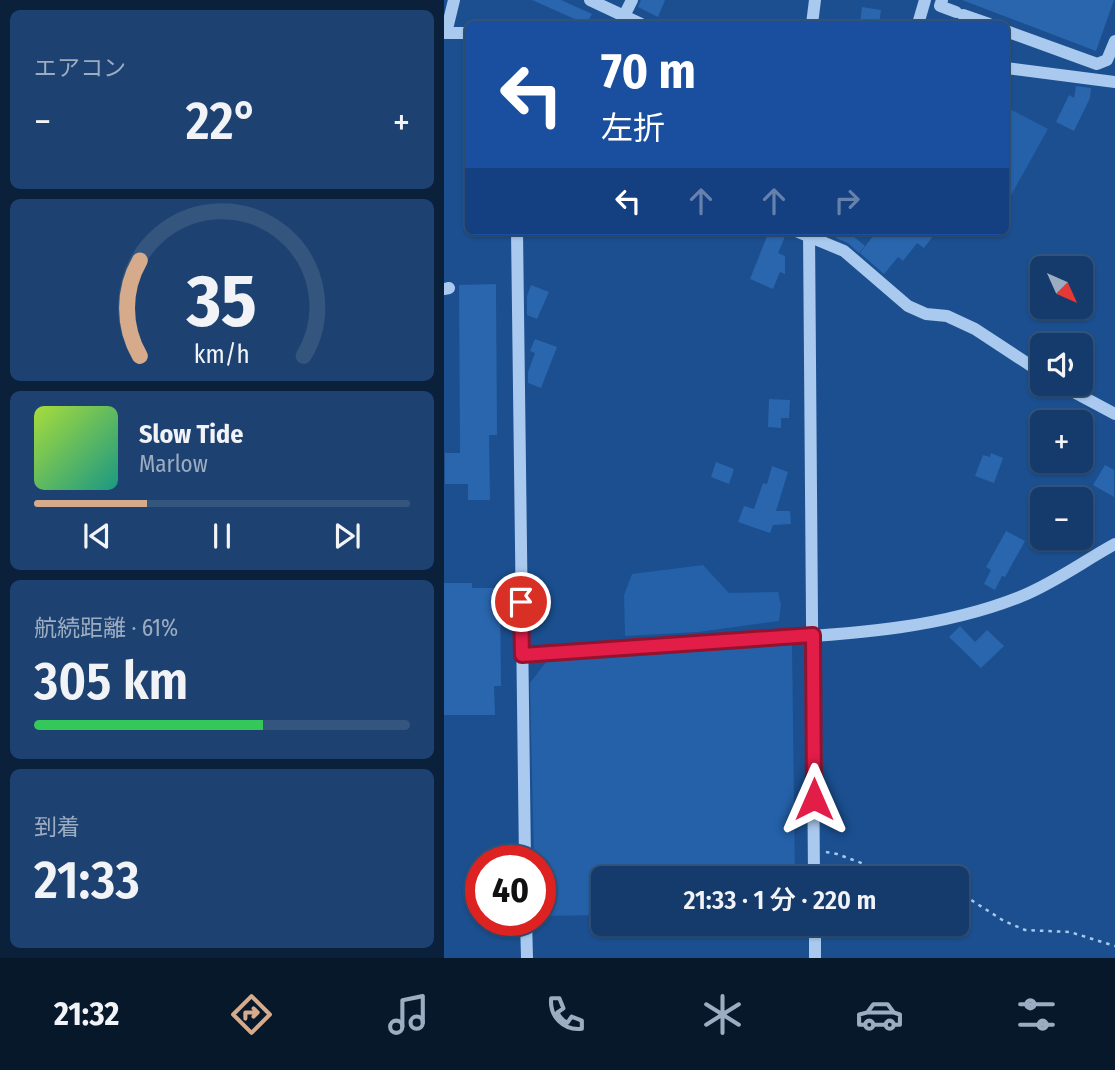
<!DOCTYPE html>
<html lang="ja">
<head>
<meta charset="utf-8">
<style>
  body { margin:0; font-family:"Fira Sans Condensed","Noto Sans JP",sans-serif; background:#1d4271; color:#f1f3f6; height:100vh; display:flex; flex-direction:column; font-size:26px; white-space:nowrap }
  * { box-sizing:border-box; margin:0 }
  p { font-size:23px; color:#9dadc1 }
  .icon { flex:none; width:38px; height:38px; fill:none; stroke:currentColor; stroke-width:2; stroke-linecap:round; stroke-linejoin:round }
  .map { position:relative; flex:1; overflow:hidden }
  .sheet { display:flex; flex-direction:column; gap:10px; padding:10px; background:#0b203b; width:444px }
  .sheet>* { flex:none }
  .top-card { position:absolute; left:21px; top:21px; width:544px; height:214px; border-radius:10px; box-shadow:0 2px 5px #0004,0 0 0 2px #33557e; background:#1a4fa0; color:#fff; overflow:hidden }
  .needle { width:46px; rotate:135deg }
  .fabs { position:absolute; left:586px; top:256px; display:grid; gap:14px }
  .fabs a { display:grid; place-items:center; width:63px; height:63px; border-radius:10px; background:#143b6b; box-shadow:0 2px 5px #0004,0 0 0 2px #33557e; font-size:35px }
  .speed { position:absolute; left:21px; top:845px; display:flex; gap:14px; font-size:35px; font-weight:700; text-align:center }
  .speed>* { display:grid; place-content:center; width:91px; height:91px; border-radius:50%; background:#143b6b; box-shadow:0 2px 5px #0004,0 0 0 2px #33557e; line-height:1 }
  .speed .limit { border:10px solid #d22; background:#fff; color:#111 }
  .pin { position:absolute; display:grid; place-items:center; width:60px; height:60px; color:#fff; margin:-30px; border:4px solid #fff; border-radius:50%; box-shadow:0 2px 7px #0007 }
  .me { position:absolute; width:77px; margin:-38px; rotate:0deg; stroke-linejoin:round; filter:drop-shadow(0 0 5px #0008) }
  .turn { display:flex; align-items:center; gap:24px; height:147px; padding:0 21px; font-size:32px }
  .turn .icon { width:91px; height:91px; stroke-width:2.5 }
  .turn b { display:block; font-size:49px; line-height:60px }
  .lanes { display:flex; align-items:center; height:66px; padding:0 21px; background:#0003; justify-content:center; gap:35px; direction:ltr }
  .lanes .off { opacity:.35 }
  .big { font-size:52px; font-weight:600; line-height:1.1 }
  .sheet .card { flex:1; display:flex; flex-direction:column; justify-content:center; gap:10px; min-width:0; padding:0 24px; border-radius:10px; background:#1d4271 }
  .sheet .dial { align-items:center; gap:0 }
  .dial svg { height:182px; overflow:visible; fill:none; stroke:#33557e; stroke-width:7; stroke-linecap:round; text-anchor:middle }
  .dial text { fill:#f1f3f6; stroke:none }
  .song { display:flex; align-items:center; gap:21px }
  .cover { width:84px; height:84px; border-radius:10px; background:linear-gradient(135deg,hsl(80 70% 55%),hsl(170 70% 35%)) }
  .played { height:7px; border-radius:4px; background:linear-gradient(90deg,#d6ab8b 30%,#33557e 30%) }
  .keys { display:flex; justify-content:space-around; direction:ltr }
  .heat { display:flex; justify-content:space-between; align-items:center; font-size:38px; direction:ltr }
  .charge { height:10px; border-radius:5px; background:linear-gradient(90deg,#34c759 61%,#33557e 0) }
  .trip { position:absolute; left:147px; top:866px; width:378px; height:70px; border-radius:10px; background:#143b6b; box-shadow:0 2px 5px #0004,0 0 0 2px #33557e; font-weight:600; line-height:70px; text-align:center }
  .tabs { display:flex; height:112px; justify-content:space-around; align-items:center; background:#08182b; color:#9dadc1 }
  .tabs .icon { width:49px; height:49px }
  .tabs .active { color:#d6ab8b }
  .tabs b { font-size:32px; color:#f1f3f6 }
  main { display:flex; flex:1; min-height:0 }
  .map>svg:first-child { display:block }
  .green { fill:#2461a8 }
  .building { fill:#2a66ad }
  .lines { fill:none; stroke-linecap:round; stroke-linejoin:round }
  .path { stroke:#a9c9ee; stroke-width:2.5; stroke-dasharray:3.5 5; stroke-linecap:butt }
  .minor { stroke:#a9c9ee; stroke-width:12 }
  .route-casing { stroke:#92132f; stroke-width:18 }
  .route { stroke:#e11d48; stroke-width:12 }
</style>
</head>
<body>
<main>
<section class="sheet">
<div class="card"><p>エアコン</p>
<div class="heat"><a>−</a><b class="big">22°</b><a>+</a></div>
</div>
<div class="card dial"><svg viewBox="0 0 100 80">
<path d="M14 69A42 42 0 1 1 86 69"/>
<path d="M14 69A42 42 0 0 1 14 27" stroke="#d6ab8b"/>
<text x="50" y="56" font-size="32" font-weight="700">35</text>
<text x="50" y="72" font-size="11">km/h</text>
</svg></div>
<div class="card">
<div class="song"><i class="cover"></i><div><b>Slow Tide</b><p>Marlow</p></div></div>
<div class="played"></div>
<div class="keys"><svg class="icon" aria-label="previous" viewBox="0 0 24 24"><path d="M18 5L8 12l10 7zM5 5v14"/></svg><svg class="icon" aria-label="pause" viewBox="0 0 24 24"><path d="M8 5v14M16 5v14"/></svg><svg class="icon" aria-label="next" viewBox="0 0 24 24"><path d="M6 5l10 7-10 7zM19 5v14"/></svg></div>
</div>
<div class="card"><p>航続距離 · 61%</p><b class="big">305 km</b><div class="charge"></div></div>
<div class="card"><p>到着</p><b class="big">21:33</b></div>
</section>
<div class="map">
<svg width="671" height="958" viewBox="0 0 671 958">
  <rect width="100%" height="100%" fill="#1b4f8f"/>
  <!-- green -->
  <g class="green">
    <polygon points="562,107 604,129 566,197 562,195"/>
    <polygon points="259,565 285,593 334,592 337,605 335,621 254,632 181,636 180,595 188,574"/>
    <polygon points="348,644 351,878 159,878 159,915 96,916 96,861 90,861 86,683 102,662"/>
  </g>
  <!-- building -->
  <g class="building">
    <polygon points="88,0 117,0 148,14 142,24"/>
    <polygon points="197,0 221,0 214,17 194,7"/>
    <polygon points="518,0 670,0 652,51"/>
    <polygon points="418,7 437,10 435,24 416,24"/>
    <polygon points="632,86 647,88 646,98 630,131 612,122 625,95 630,98"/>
    <polygon points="325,231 334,231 342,234 334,253 341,256 341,274 336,272 329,289 306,279"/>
    <polygon points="397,231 403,231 421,246 415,253 404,243 392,238"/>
    <polygon points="433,231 493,231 480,248 473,243 459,261 454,257 440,274 416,253"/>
    <polygon points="52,284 53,435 45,435 46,500 24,500 24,484 1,484 1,453 16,453 15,285"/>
    <polygon points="87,285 105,292 93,319 83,315 83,296"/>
    <polygon points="91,339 113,347 97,388 84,383 84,372 91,353 86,351"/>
    <polygon points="325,399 346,400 345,418 337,418 337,428 324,427"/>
    <polygon points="547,453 559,458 550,483 531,476 539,455 546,457"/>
    <polygon points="272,462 290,469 285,484 267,477"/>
    <polygon points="661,465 670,470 670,497 649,485"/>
    <polygon points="328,466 344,472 332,511 346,511 347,524 329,525 326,533 294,522 300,506 310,509 319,483 323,484"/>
    <polygon points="562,531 581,541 561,577 558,576 551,590 540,584 547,570 542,567"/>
    <polygon points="0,583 28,583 28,588 56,588 57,686 50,686 51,715 0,715"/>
    <polygon points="516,626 531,642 543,630 560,646 537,668 505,637"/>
  </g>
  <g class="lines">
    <!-- path -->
    <g class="path">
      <polyline points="382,852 393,854 458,878"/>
      <polyline points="513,891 560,921 581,930 626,932 671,946"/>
    </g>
    <!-- minor -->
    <g class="minor">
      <polyline points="146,0 180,16 188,0"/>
      <polyline points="498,0 496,6 512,12"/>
      <polyline points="519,15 545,24"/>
      <polyline points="180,16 197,24"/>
      <polyline points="368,24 371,0"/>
      <polyline points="474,24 481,0"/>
      <polyline points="562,31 653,64 663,60 671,41"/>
      <polyline points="0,33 24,33"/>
      <polyline points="2,33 10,0"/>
      <polyline points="562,68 671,82"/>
      <polyline points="73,231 81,861"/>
      <polyline points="352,231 400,251 464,306 482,314 503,316 531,329 598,373"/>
      <polyline points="365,231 370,878"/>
      <polyline points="0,289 5,288"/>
      <polyline points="613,383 671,414"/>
      <path d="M 78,655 C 156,650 234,645 311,640 C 401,634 494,630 578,596 C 610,583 640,561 671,544"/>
      <polyline points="82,920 83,958"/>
      <polyline points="371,924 371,958"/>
    </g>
  </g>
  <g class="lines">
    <defs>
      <polyline id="route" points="77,602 78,655 369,635 370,799"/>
    </defs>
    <!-- route casing -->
    <use href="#route" class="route-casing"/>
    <!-- route -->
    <use href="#route" class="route"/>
  </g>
</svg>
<div class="fabs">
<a><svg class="needle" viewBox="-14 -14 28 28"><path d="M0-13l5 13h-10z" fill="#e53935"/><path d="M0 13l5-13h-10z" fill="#9dadc1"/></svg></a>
<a><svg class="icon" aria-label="sound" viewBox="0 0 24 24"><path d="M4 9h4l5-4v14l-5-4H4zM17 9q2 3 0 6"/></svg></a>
<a>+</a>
<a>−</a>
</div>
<div class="speed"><div class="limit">40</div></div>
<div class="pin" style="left:77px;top:602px;background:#d93025"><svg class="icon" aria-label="arrive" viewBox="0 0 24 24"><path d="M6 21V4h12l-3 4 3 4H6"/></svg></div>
<svg class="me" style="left:370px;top:799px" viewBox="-20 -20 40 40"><path d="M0-17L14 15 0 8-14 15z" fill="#e11d48" stroke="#fff" stroke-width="4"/></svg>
<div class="trip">21:33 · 1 分 · 220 m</div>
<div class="top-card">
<div class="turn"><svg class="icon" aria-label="left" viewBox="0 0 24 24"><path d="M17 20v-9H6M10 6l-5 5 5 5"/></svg><div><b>70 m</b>左折</div></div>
<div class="lanes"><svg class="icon" aria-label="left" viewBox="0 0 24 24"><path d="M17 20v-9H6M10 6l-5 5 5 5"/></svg><svg class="icon off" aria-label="ahead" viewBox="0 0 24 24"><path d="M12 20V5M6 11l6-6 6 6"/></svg><svg class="icon off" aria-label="ahead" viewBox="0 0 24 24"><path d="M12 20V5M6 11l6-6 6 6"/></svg><svg class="icon off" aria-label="right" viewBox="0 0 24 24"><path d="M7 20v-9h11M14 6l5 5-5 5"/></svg></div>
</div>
</div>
</main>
<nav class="tabs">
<b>21:32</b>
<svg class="icon active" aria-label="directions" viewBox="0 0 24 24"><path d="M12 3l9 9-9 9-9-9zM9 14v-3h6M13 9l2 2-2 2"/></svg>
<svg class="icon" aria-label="music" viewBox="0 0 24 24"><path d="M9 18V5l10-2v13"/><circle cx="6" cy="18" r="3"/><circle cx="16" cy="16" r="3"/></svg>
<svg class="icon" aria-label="phone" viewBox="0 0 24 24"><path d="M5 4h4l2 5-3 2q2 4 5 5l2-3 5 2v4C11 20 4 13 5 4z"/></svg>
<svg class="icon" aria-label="climate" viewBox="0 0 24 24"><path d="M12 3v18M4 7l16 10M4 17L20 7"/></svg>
<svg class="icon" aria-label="car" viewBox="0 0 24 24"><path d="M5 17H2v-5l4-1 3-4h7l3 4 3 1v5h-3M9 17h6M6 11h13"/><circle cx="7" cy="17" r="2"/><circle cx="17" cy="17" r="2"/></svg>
<svg class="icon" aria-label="filters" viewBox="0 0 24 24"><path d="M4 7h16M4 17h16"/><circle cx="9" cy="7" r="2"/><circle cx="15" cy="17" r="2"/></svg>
</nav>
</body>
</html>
